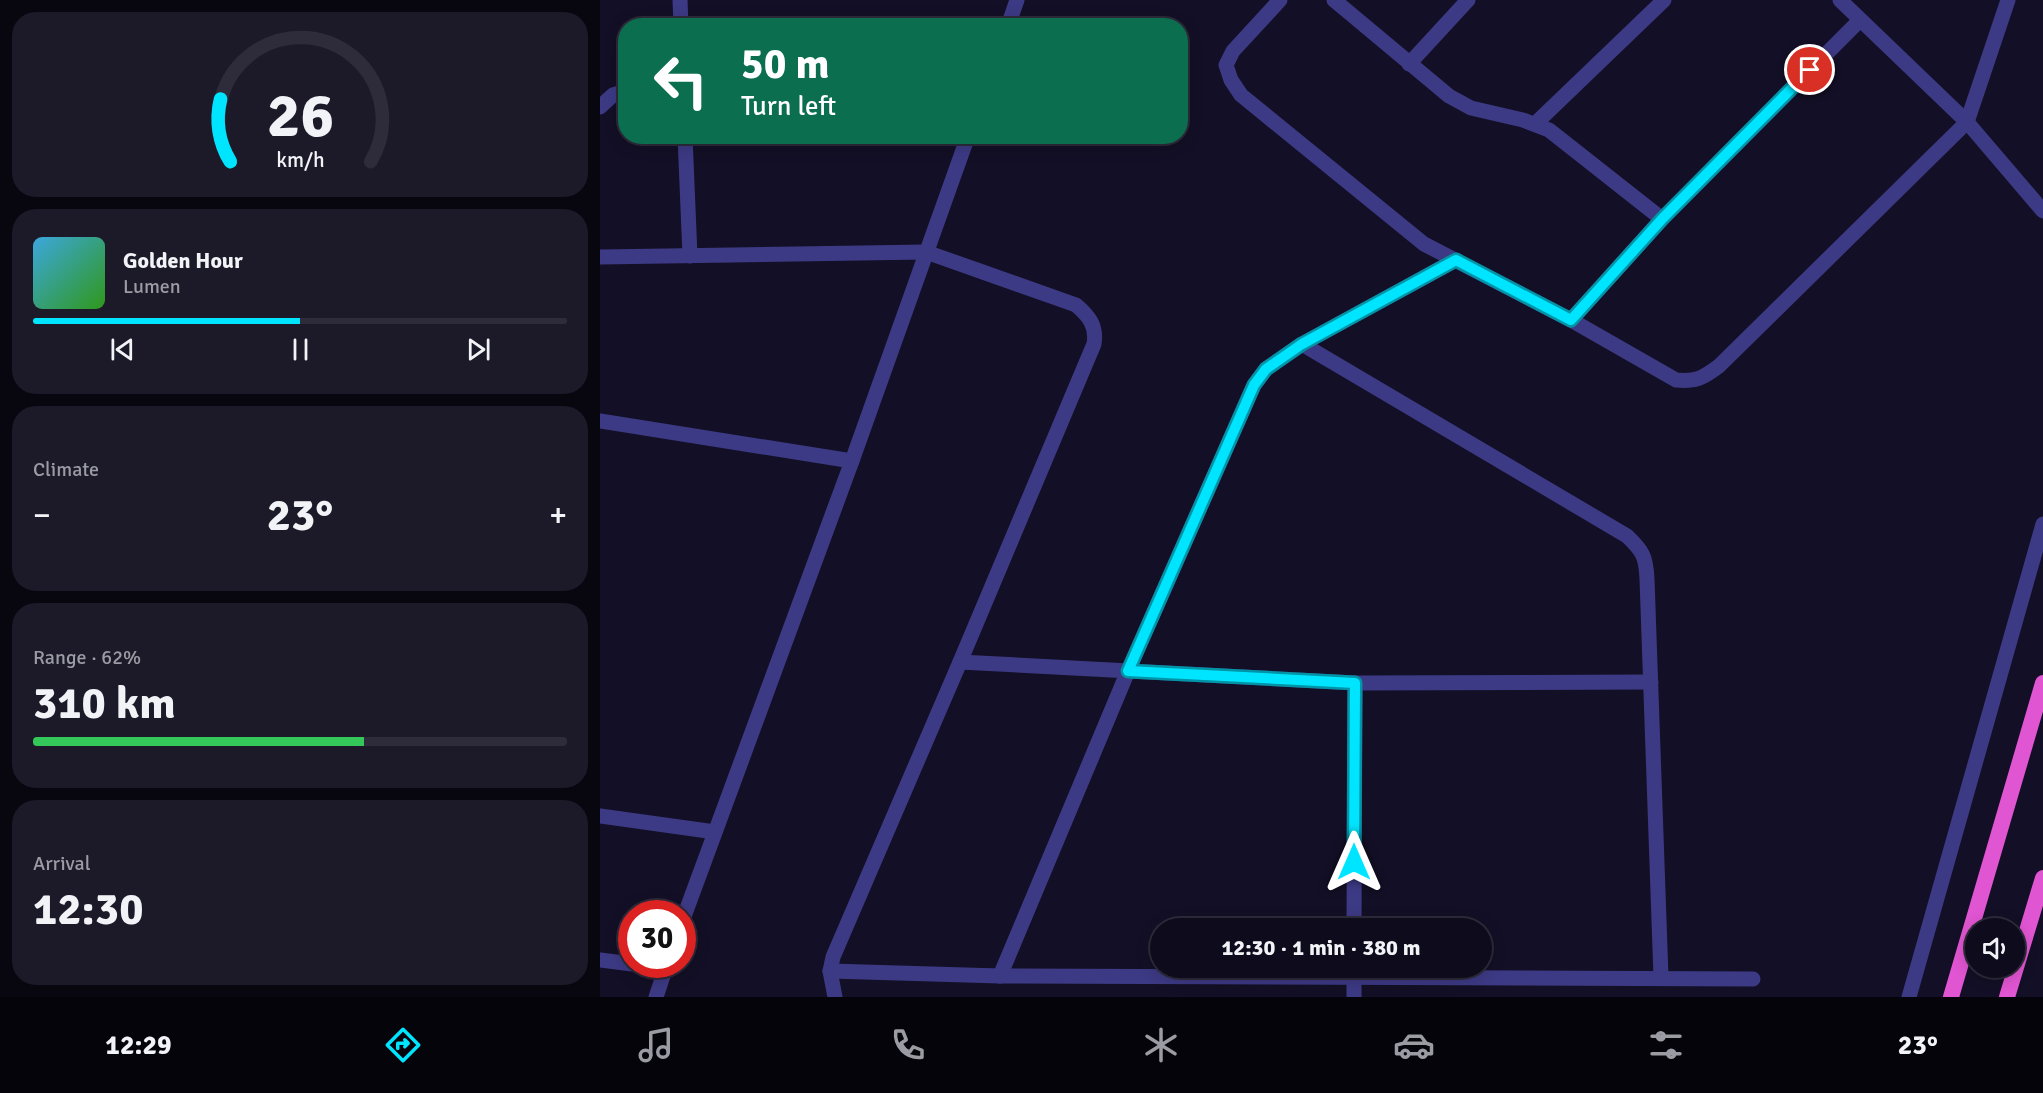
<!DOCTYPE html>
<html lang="en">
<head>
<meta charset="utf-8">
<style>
  body { margin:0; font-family:Signika,sans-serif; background:#1c1929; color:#f1f3f6; height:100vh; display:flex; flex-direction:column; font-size:22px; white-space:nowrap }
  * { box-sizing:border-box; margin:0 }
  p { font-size:20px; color:#9b9ba3 }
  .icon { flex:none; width:33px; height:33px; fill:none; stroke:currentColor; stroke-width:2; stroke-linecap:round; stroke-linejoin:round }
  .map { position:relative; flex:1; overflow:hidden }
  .details { display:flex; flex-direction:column; gap:12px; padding:12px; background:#08060f; width:600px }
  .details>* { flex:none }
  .top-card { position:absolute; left:18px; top:18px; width:570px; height:126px; border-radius:24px; box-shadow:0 3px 15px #0003,0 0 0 2px #2e2b3b; background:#0b6e4f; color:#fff; overflow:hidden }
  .buttons { position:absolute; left:1365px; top:918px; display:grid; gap:12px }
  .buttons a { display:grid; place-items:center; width:60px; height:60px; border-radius:50%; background:#0e0b1c; box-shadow:0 3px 15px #0003,0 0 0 2px #2e2b3b; font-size:30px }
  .speed { position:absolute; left:18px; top:900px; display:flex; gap:12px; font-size:30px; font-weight:700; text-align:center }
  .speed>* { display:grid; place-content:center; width:78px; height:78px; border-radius:50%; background:#0e0b1c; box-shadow:0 3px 15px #0003,0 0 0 2px #2e2b3b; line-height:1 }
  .speed .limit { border:9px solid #d22; background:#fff; color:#111 }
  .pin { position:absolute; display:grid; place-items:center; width:51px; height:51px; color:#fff; margin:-26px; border:3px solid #fff; border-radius:50%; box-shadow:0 2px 6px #0007 }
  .me { position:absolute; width:66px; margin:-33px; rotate:0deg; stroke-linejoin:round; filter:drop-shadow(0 0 4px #0008) }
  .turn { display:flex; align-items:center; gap:21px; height:126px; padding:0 24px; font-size:27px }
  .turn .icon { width:78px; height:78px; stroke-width:2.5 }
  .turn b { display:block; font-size:42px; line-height:51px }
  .big { font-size:45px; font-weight:700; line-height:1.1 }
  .details .tile { flex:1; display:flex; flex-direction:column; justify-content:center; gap:9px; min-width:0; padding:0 21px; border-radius:24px; background:#1c1929 }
  .details .dial { align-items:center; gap:0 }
  .dial svg { height:156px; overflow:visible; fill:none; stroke:#2e2b3b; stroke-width:7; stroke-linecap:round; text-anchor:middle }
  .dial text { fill:#f1f3f6; stroke:none }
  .song { display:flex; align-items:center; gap:18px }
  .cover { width:72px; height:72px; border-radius:9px; background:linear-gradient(135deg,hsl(200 70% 55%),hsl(110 70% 35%)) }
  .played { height:6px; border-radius:3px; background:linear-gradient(90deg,#00e5ff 50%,#2e2b3b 50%) }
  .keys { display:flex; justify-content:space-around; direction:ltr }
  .heat { display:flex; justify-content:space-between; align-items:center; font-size:33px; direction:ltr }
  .charge { height:9px; border-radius:4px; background:linear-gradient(90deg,#34c759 62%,#2e2b3b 0) }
  .trip { position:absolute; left:550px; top:918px; width:342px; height:60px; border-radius:30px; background:#0e0b1c; box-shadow:0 3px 15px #0003,0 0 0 2px #2e2b3b; font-weight:700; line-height:60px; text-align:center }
  .dock { display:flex; height:96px; justify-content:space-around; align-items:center; background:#06040b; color:#9b9ba3 }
  .dock .icon { width:42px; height:42px }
  .dock .selected { color:#00e5ff }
  .dock b { font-size:27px; color:#f1f3f6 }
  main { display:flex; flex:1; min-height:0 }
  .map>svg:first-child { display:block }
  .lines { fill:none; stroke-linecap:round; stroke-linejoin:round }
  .minor { stroke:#3d3a85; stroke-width:15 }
  .tertiary { stroke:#3d3a85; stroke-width:15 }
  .trunk { stroke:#e055d1; stroke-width:16 }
  .route-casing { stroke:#0095a6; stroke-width:15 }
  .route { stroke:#00e5ff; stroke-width:10 }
</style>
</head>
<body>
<main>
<section class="details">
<div class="tile dial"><svg viewBox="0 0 100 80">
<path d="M14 69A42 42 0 1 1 86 69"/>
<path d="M14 69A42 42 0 0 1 9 37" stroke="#00e5ff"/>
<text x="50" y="56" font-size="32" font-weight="700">26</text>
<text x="50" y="72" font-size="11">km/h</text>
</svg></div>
<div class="tile">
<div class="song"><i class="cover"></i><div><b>Golden Hour</b><p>Lumen</p></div></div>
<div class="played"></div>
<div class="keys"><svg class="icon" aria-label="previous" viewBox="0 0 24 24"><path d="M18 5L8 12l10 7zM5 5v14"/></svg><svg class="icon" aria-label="pause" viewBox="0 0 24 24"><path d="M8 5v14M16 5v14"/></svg><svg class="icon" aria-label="next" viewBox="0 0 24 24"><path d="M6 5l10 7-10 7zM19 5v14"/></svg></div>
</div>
<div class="tile"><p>Climate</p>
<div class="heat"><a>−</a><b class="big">23°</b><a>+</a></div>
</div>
<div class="tile"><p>Range · 62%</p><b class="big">310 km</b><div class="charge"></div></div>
<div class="tile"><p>Arrival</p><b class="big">12:30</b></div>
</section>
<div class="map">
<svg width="1443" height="997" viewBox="0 0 1443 997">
  <rect width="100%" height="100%" fill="#130f26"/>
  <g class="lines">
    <!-- minor -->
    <g class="minor">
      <polyline points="80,0 81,26"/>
      <path d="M 680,0 L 633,51 L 626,65 L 631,80 L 641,95 L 824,244 L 971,320 L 1076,380 C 1096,382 1103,378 1119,366 L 1367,122 L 1408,0"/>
      <polyline points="734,0 849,96 871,108 923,120 949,130 1062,219"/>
      <polyline points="1240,0 1367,122 1443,211"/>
      <polyline points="408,26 417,0"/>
      <polyline points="809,64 868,0"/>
      <polyline points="0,107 13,95 26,91"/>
      <polyline points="936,123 1064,0"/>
      <polyline points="85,136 90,256"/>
      <path d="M 0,257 L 326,252 L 476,305 C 489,316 497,326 494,344 L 360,662 L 233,957 L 230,971 L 235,997"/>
      <polyline points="971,320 1062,219 1260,20"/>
      <path d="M 702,344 L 1027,536 C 1043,551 1046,557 1047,579 L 1061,977"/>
      <polyline points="0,421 252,461"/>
      <polyline points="360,662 755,683 1051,682"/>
      <polyline points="0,816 115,832"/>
      <polyline points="82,922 252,461 368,136"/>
      <polyline points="754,928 755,683"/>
      <polyline points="0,960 32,964"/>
      <polyline points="35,964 66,969"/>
      <polyline points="230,971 400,976 1153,979"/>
      <polyline points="400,976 528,671 654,385 666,369 702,344 856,260"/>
      <polyline points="56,997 67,964"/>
      <polyline points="754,997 754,968"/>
    </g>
    <!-- tertiary -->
    <polyline class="tertiary" points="1309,997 1443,524"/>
    <!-- trunk -->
    <g class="trunk">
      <polyline points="1351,997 1443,683"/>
      <polyline points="1407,997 1443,878"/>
    </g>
  </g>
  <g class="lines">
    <defs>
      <polyline id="route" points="754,862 755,683 528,671 654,385 666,369 702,344 856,260 971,320 1062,219 1210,70"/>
    </defs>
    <!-- route casing -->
    <use href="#route" class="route-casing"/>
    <!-- route -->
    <use href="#route" class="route"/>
  </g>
</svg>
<div class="buttons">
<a><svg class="icon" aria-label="sound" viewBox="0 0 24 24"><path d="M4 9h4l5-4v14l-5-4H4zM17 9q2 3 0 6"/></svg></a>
</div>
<div class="speed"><div class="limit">30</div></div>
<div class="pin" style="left:1210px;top:70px;background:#d93025"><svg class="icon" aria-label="arrive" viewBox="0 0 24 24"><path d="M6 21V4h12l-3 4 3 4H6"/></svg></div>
<svg class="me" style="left:754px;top:862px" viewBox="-20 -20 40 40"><path d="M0-17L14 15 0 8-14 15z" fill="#00e5ff" stroke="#fff" stroke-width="4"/></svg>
<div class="trip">12:30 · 1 min · 380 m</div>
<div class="top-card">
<div class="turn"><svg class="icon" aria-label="left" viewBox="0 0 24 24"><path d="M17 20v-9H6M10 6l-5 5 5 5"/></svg><div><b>50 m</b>Turn left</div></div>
</div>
</div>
</main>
<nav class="dock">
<b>12:29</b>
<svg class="icon selected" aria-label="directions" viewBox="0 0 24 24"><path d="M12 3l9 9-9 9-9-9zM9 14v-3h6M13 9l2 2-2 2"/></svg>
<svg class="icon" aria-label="music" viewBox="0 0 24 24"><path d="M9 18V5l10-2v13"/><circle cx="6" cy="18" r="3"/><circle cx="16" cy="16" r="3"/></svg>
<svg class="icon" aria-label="phone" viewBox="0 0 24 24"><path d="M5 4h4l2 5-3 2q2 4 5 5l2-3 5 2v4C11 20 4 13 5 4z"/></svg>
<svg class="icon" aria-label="climate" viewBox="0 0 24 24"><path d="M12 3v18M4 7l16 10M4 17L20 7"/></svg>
<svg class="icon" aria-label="car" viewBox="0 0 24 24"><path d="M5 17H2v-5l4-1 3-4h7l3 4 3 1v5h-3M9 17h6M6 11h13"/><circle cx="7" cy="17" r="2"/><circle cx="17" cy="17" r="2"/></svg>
<svg class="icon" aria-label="filters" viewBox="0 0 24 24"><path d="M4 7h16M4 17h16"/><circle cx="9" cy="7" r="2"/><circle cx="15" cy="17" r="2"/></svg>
<b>23°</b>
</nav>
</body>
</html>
